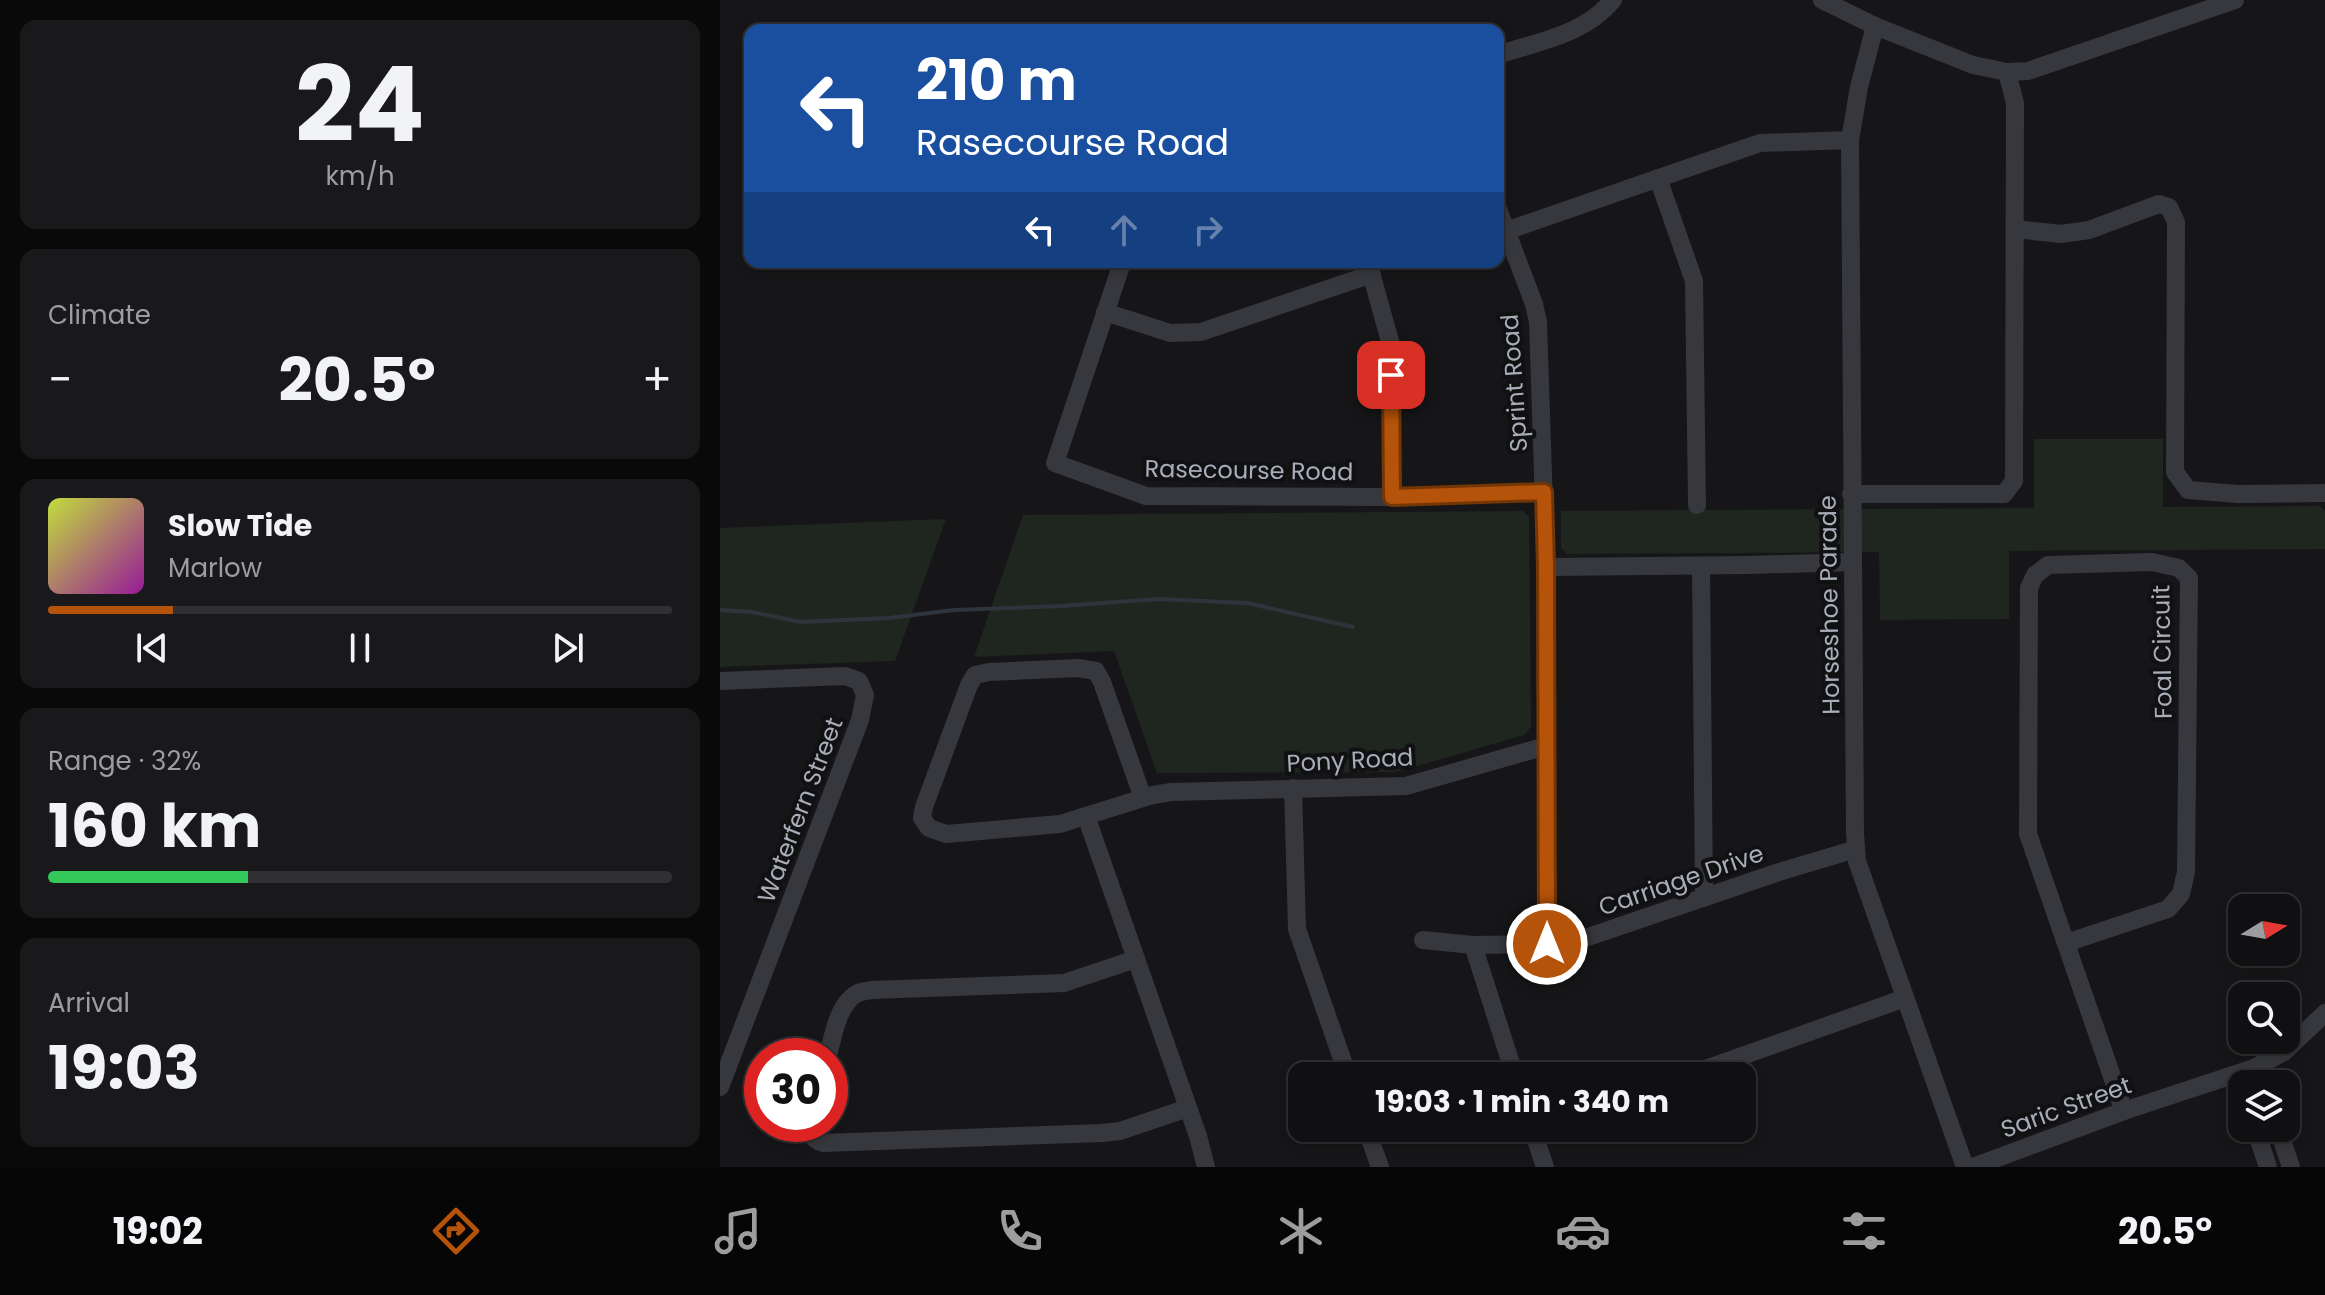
<!DOCTYPE html>
<html lang="en">
<head>
<meta charset="utf-8">
<style>
  body { margin:0; font-family:Poppins,sans-serif; background:#19191b; color:#f1f3f6; height:100vh; display:flex; flex-direction:column; font-size:30px; white-space:nowrap }
  * { box-sizing:border-box; margin:0 }
  p { font-size:26px; color:#9c9d9f }
  .icon { flex:none; width:44px; height:44px; fill:none; stroke:currentColor; stroke-width:2; stroke-linecap:round; stroke-linejoin:round }
  .map { position:relative; flex:1; overflow:hidden }
  .drawer { display:flex; flex-direction:column; gap:20px; padding:20px; background:#09090a; width:720px }
  .drawer>* { flex:none }
  .hud { position:absolute; left:24px; top:24px; width:760px; height:244px; border-radius:16px; box-shadow:0 4px 12px #0003,0 0 0 2px #303032; background:#1a4fa0; color:#fff; overflow:hidden }
  .needle { width:52px; rotate:79deg }
  .buttons { position:absolute; left:1508px; top:894px; display:grid; gap:16px }
  .buttons a { display:grid; place-items:center; width:72px; height:72px; border-radius:16px; background:#101012; box-shadow:0 4px 12px #0003,0 0 0 2px #303032; font-size:40px }
  .speed { position:absolute; left:24px; top:1038px; display:flex; gap:16px; font-size:40px; font-weight:700; text-align:center }
  .speed>* { display:grid; place-content:center; width:104px; height:104px; border-radius:50%; background:#101012; box-shadow:0 4px 12px #0003,0 0 0 2px #303032; line-height:1 }
  .speed .limit { border:12px solid #d22; background:#fff; color:#111 }
  .pin { position:absolute; display:grid; place-items:center; width:68px; height:68px; color:#fff; margin:-34px; border-radius:16px; box-shadow:0 4px 12px #0006 }
  .me { position:absolute; width:88px; margin:-44px; rotate:0deg; stroke-linejoin:round; filter:drop-shadow(0 0 6px #0008) }
  .turn { display:flex; align-items:center; gap:28px; height:168px; padding:0 40px; font-size:36px }
  .turn .icon { width:104px; height:104px; stroke-width:2.5 }
  .turn b { display:block; font-size:56px; line-height:68px }
  .lanes { display:flex; align-items:center; height:76px; padding:0 40px; background:#0003; justify-content:center; gap:40px; direction:ltr }
  .lanes .off { opacity:.35 }
  .big { font-size:60px; font-weight:700; line-height:1.1 }
  .drawer .card { flex:1; display:flex; flex-direction:column; justify-content:center; gap:12px; min-width:0; padding:0 28px; border-radius:16px; background:#19191b }
  .drawer .dial { align-items:center; gap:0 }
  .dial b { font-size:104px; line-height:1 }
  .song { display:flex; align-items:center; gap:24px }
  .cover { width:96px; height:96px; border-radius:12px; background:linear-gradient(135deg,hsl(70 70% 55%),hsl(300 70% 35%)) }
  .played { height:8px; border-radius:4px; background:linear-gradient(90deg,#b45309 20%,#303032 20%) }
  .keys { display:flex; justify-content:space-around; direction:ltr }
  .heat { display:flex; justify-content:space-between; align-items:center; font-size:44px; direction:ltr }
  .charge { height:12px; border-radius:6px; background:linear-gradient(90deg,#34c759 32%,#303032 0) }
  .trip { position:absolute; left:568px; top:1062px; width:468px; height:80px; border-radius:16px; background:#101012; box-shadow:0 4px 12px #0003,0 0 0 2px #303032; font-weight:700; line-height:80px; text-align:center }
  .dock { display:flex; height:128px; justify-content:space-around; align-items:center; background:#060607; color:#9c9d9f }
  .dock .icon { width:56px; height:56px }
  .dock .selected { color:#b45309 }
  .dock b { font-size:36px; color:#f1f3f6 }
  main { display:flex; flex:1; min-height:0 }
  .map>svg:first-child { display:block }
  .park { fill:#1e261f }
  .lines { fill:none; stroke-linecap:round; stroke-linejoin:round }
  .stream { stroke:#2c353c; stroke-width:4 }
  .minor { stroke:#37383d; stroke-width:18 }
  .route-casing { stroke:#753606; stroke-width:20 }
  .route { stroke:#b45309; stroke-width:14 }
  .labels { text-anchor:middle; dominant-baseline:central; stroke-width:8; stroke-linejoin:round; paint-order:stroke }
  .street-label { font-size:24px; fill:#a8adb8; stroke:#111113 }
</style>
</head>
<body>
<main>
<section class="drawer">
<div class="card dial"><b>24</b><p>km/h</p></div>
<div class="card"><p>Climate</p>
<div class="heat"><a>−</a><b class="big">20.5°</b><a>+</a></div>
</div>
<div class="card">
<div class="song"><i class="cover"></i><div><b>Slow Tide</b><p>Marlow</p></div></div>
<div class="played"></div>
<div class="keys"><svg class="icon" aria-label="previous" viewBox="0 0 24 24"><path d="M18 5L8 12l10 7zM5 5v14"/></svg><svg class="icon" aria-label="pause" viewBox="0 0 24 24"><path d="M8 5v14M16 5v14"/></svg><svg class="icon" aria-label="next" viewBox="0 0 24 24"><path d="M6 5l10 7-10 7zM19 5v14"/></svg></div>
</div>
<div class="card"><p>Range · 32%</p><b class="big">160 km</b><div class="charge"></div></div>
<div class="card"><p>Arrival</p><b class="big">19:03</b></div>
</section>
<div class="map">
<svg width="1605" height="1167" viewBox="0 0 1605 1167">
  <rect width="100%" height="100%" fill="#161618"/>
  <!-- park -->
  <g class="park">
    <polygon points="1314,439 1443,439 1443,507 1600,506 1605,511 1605,549 1289,551 1289,619 1160,620 1159,552 847,554 841,548 841,511 1314,508"/>
    <polygon points="803,511 809,517 811,727 804,735 687,769 674,772 437,773 394,651 254,657 303,515"/>
    <polygon points="226,519 175,661 0,667 0,528"/>
  </g>
  <g class="lines">
    <!-- stream -->
    <polyline class="stream" points="0,610 32,612 81,622 169,618 234,610 342,606 438,599 527,603 633,627"/>
    <!-- minor -->
    <g class="minor">
      <polyline points="1102,0 1155,26 1253,65 1287,72 1308,71 1515,0"/>
      <polyline points="1155,26 1139,87 1130,140 1135,833 1137,861 1245,1167"/>
      <path d="M 778,55 C 819,41 864,35 893,0"/>
      <polyline points="938,178 974,281 977,505"/>
      <polyline points="778,209 814,304 818,322 826,567 827,944"/>
      <polyline points="1295,229 1341,234 1369,230 1439,204 1449,207 1456,222 1455,472 1468,490 1518,494 1605,493"/>
      <polyline points="786,231 1040,143 1130,140"/>
      <polyline points="648,262 671,345 672,497"/>
      <polyline points="400,269 335,463 426,496 672,497 824,492"/>
      <polyline points="385,312 450,333 481,332 652,274"/>
      <polyline points="1131,494 1284,494 1294,481 1295,103 1287,72"/>
      <polyline points="981,566 984,898"/>
      <polyline points="826,567 1028,565 1132,562"/>
      <polyline points="0,681 125,676 139,681 145,695 140,720 0,1087"/>
      <polyline points="573,788 577,929 628,1076"/>
      <polyline points="423,798 382,682 376,671 358,668 269,672 255,675 249,685 204,807 202,818 209,828 226,834 340,824 433,795 451,792 686,786 826,746"/>
      <polyline points="366,816 478,1136 486,1167"/>
      <polyline points="703,940 753,945 827,944 868,937 1059,872 1136,849"/>
      <polyline points="1346,943 1448,909 1461,894 1466,872 1469,578 1459,568 1432,562 1328,565 1315,575 1309,588 1308,834 1404,1111"/>
      <polyline points="753,945 795,1076"/>
      <path d="M 108,1056 C 113,1036 118,1003 138,993 C 142,991 147,991 151,990 L 344,983 L 416,959"/>
      <polyline points="966,1076 1185,998"/>
      <path d="M 91,1124 C 89,1134 93,1140 103,1143 L 382,1133 L 400,1131 L 468,1108"/>
      <polyline points="646,1128 660,1167"/>
      <polyline points="820,1128 813,1131 825,1167"/>
      <polyline points="1535,1128 1548,1167"/>
      <polyline points="1558,1128 1571,1167"/>
      <polyline points="1253,1167 1404,1111 1534,1068 1564,1052 1605,1013"/>
    </g>
  </g>
  <g class="lines">
    <defs>
      <polyline id="route" points="671,375 672,497 824,492 826,567 827,944"/>
    </defs>
    <!-- route casing -->
    <use href="#route" class="route-casing"/>
    <!-- route -->
    <use href="#route" class="route"/>
  </g>
  <g class="labels">
    <!-- street labels -->
    <g class="street-label">
      <text transform="translate(794 383) rotate(-94)">Sprint Road</text>
      <text transform="translate(529 470) rotate(1)">Rasecourse Road</text>
      <text transform="translate(1109 605) rotate(-91)">Horseshoe Parade</text>
      <text transform="translate(1442 652) rotate(-91)">Foal Circuit</text>
      <text transform="translate(630 760) rotate(-3)">Pony Road</text>
      <text transform="translate(80 810) rotate(-69)">Waterfern Street</text>
      <text transform="translate(961 880) rotate(-19)">Carriage Drive</text>
      <text transform="translate(1346 1107) rotate(-20)">Saric Street</text>
    </g>
  </g>
</svg>
<div class="buttons">
<a><svg class="needle" viewBox="-14 -14 28 28"><path d="M0-13l5 13h-10z" fill="#e53935"/><path d="M0 13l5-13h-10z" fill="#9c9d9f"/></svg></a>
<a><svg class="icon" aria-label="search" viewBox="0 0 24 24"><circle cx="10" cy="10" r="6"/><path d="M15 15l6 6"/></svg></a>
<a><svg class="icon" aria-label="layers" viewBox="0 0 24 24"><path d="M12 4l9 5-9 5-9-5zM3 14l9 5 9-5"/></svg></a>
</div>
<div class="speed"><div class="limit">30</div></div>
<div class="pin" style="left:671px;top:375px;background:#d93025"><svg class="icon" aria-label="arrive" viewBox="0 0 24 24"><path d="M6 21V4h12l-3 4 3 4H6"/></svg></div>
<svg class="me" style="left:827px;top:944px" viewBox="-20 -20 40 40"><circle r="17" fill="#b45309" stroke="#fff" stroke-width="3"/><path d="M0-11L8 9 0 5-8 9z" fill="#fff"/></svg>
<div class="trip">19:03 · 1 min · 340 m</div>
<div class="hud">
<div class="turn"><svg class="icon" aria-label="left" viewBox="0 0 24 24"><path d="M17 20v-9H6M10 6l-5 5 5 5"/></svg><div><b>210 m</b>Rasecourse Road</div></div>
<div class="lanes"><svg class="icon" aria-label="left" viewBox="0 0 24 24"><path d="M17 20v-9H6M10 6l-5 5 5 5"/></svg><svg class="icon off" aria-label="ahead" viewBox="0 0 24 24"><path d="M12 20V5M6 11l6-6 6 6"/></svg><svg class="icon off" aria-label="right" viewBox="0 0 24 24"><path d="M7 20v-9h11M14 6l5 5-5 5"/></svg></div>
</div>
</div>
</main>
<nav class="dock">
<b>19:02</b>
<svg class="icon selected" aria-label="directions" viewBox="0 0 24 24"><path d="M12 3l9 9-9 9-9-9zM9 14v-3h6M13 9l2 2-2 2"/></svg>
<svg class="icon" aria-label="music" viewBox="0 0 24 24"><path d="M9 18V5l10-2v13"/><circle cx="6" cy="18" r="3"/><circle cx="16" cy="16" r="3"/></svg>
<svg class="icon" aria-label="phone" viewBox="0 0 24 24"><path d="M5 4h4l2 5-3 2q2 4 5 5l2-3 5 2v4C11 20 4 13 5 4z"/></svg>
<svg class="icon" aria-label="climate" viewBox="0 0 24 24"><path d="M12 3v18M4 7l16 10M4 17L20 7"/></svg>
<svg class="icon" aria-label="car" viewBox="0 0 24 24"><path d="M5 17H2v-5l4-1 3-4h7l3 4 3 1v5h-3M9 17h6M6 11h13"/><circle cx="7" cy="17" r="2"/><circle cx="17" cy="17" r="2"/></svg>
<svg class="icon" aria-label="filters" viewBox="0 0 24 24"><path d="M4 7h16M4 17h16"/><circle cx="9" cy="7" r="2"/><circle cx="15" cy="17" r="2"/></svg>
<b>20.5°</b>
</nav>
</body>
</html>
